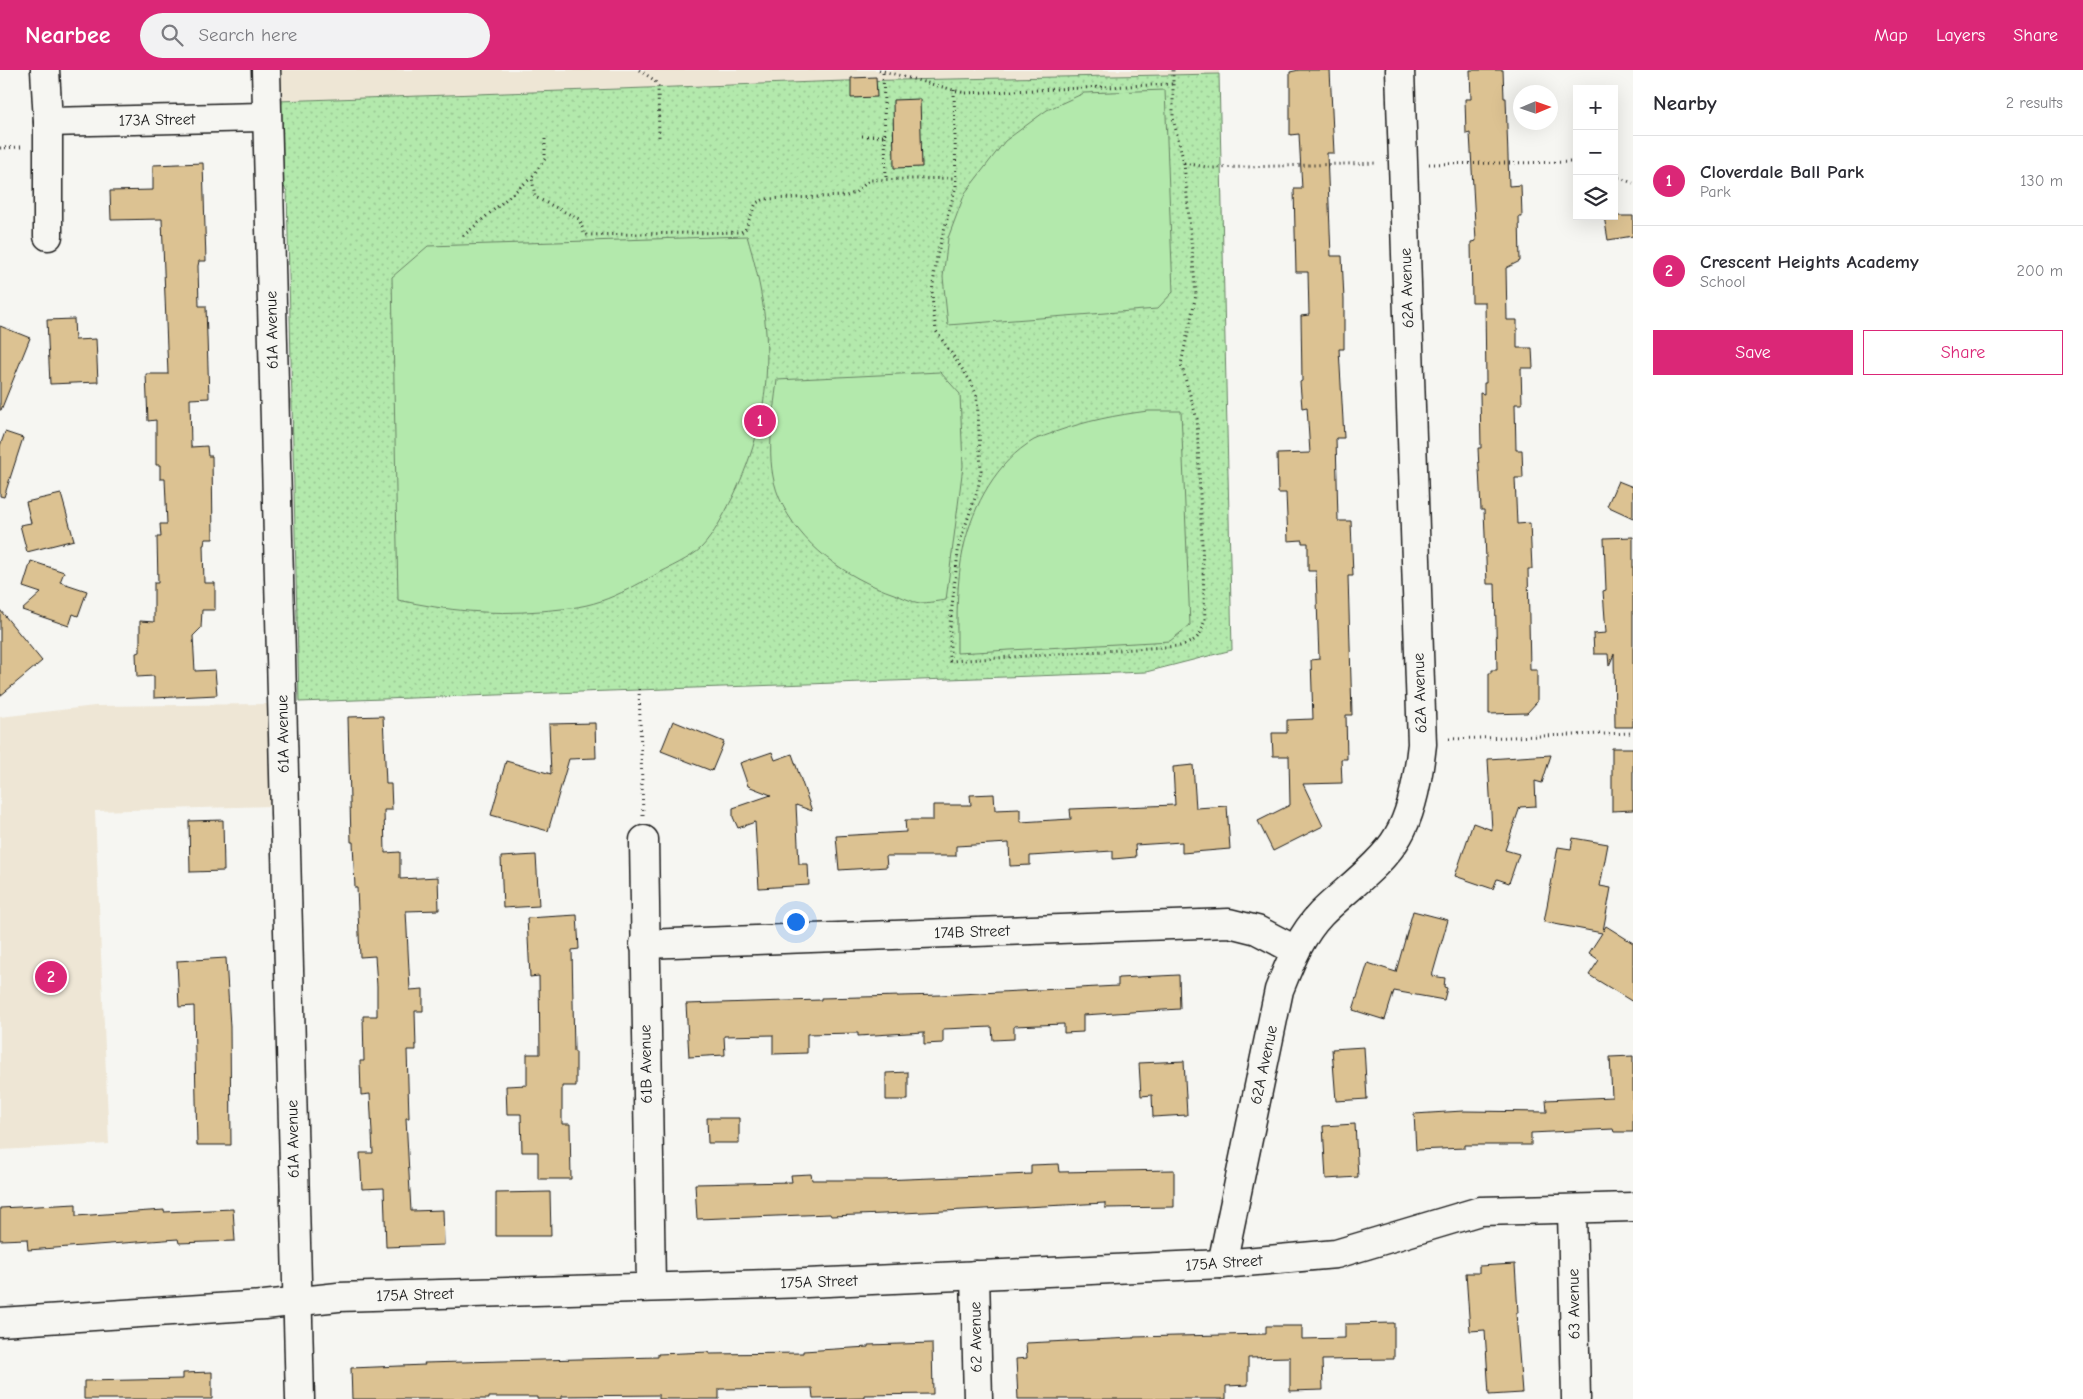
<!DOCTYPE html>
<meta charset="utf-8">
<style>
:root{--surface:#fff;--page:#f2f2f3;--text:#2b2b33;--muted:#7c7c81;--line:#e1e1e2;--accent:#db2777}
body{margin:0;font-family:"Comic Neue",sans-serif;background:var(--page);color:var(--text)}
.controls{position:absolute;right:15px;top:15px;display:grid;overflow:hidden;border-radius:0px;box-shadow:0 5px 20px #0002}
.controls button{width:45px;height:45px;display:grid;place-items:center;padding:0;border:0;border-bottom:1px solid var(--line);background:var(--surface);color:var(--text);font:25px sans-serif}
.compass{position:absolute;left:1513px;top:15px;width:45px;height:45px;border-radius:50%;background:var(--surface);box-shadow:0 5px 20px #0002;rotate:88deg}
.you{position:absolute;left:795px;top:851px;width:18px;height:18px;margin:-12px;border:4px solid #fff;border-radius:50%;background:#1a73e8;box-shadow:0 0 0 8px #1a73e833}
.badge{display:grid;place-items:center;width:32px;height:32px;border-radius:50%;background:var(--accent);color:#fff;font-size:16px;font-weight:700}
.pin{position:absolute;translate:-50% -50%;border:2px solid #fff;box-shadow:0 1px 5px #0006}
.list{margin:0;padding:0;list-style:none}
h2{display:flex;justify-content:space-between;align-items:center;height:65px;margin:0;padding:0 20px;font-size:21px}
h2 small{font-size:16px;font-weight:400;color:var(--muted)}
.list li{display:grid;grid-template-columns:32px 1fr auto;gap:15px;align-items:center;box-sizing:border-box;height:90px;padding:0 20px;border-top:1px solid var(--line)}
.list b{display:block;font-size:19px;white-space:nowrap}
.list p{margin:0;font-size:16px;white-space:nowrap;color:var(--muted)}
.list em{font-size:16px;font-style:normal;color:var(--muted)}
.actions{display:flex;gap:10px;padding:15px 20px}
.actions a{flex:1;padding:11px 0;border:1px solid var(--accent);border-radius:0px;text-align:center;font-size:18px;color:var(--accent)}
.actions .main{background:var(--accent);color:#fff}
.icon{flex:none;width:28px;height:28px;fill:none;stroke:currentColor;stroke-width:2;stroke-linecap:round;stroke-linejoin:round}
.map{position:relative;flex:none;width:1633px;height:1329px;overflow:hidden}
header{display:flex;align-items:center;gap:30px;box-sizing:border-box;height:70px;padding:0 25px;background:var(--accent);color:#fff}
header strong{font-size:24px}
nav{display:flex;gap:28px;margin-inline-start:auto;font-size:18px}
.search{width:350px;height:45px;background:var(--page);display:flex;align-items:center;gap:12px;box-sizing:border-box;padding:0 18px;border-radius:28px;color:var(--muted);font-size:19px}
main{display:flex}
aside{flex:1;background:var(--surface)}
.map>svg:first-child{display:block}
</style>
<header>
<strong>Nearbee</strong>
<div class="search"><svg class="icon" aria-label="search" viewBox="0 0 24 24"><circle cx="10" cy="10" r="6"/><path d="M15 15l6 6"/></svg>Search here</div>
<nav><a>Map</a><a>Layers</a><a>Share</a></nav>
</header>
<main>
<div class="map">
<svg width="1633" height="1329" viewBox="0 0 1633 1329">
<defs>
<pattern id="grass-dots" width="8" height="8" patternUnits="userSpaceOnUse" patternTransform="scale(1.25)"><rect width="8" height="8" fill="#b3e9ac"/><path d="M2 2h.1M6 6h.1" fill="none" stroke="#99c793" stroke-width="1.8" stroke-linecap="round"/></pattern>
</defs>
<rect width="100%" height="100%" fill="#f6f6f2"/>
<filter id="ink" filterUnits="userSpaceOnUse"><feTurbulence type="fractalNoise" baseFrequency=".02" numOctaves="2"/><feDisplacementMap in="SourceGraphic" scale="10" xChannelSelector="R" yChannelSelector="G"/><feConvolveMatrix kernelMatrix="1 2 1 2 8 2 1 2 1" color-interpolation-filters="sRGB"/></filter>
<g filter="url(#ink)">
<!-- built -->
<g fill="#eee6d5">
<path d="M 279,0 L 1219,0 L 1219,4 L 845,11 L 278,31 Z"/>
<path d="M 268,634 L 270,736 L 95,741 L 109,1074 L 0,1080 L 0,647 L 95,636 Z"/>
</g>
<!-- grass -->
<path fill="url(#grass-dots)" stroke="#688264" d="M 1219,4 L 1232,580 L 1146,602 L 299,632 L 287,121 L 281,113 L 278,31 L 845,11 Z"/>
<!-- garden -->
<g fill="#b3e9ac" stroke="#688264">
<path d="M 1165,20 L 1173,222 L 1157,239 L 948,255 L 943,207 L 948,168 L 965,123 L 1005,71 L 1047,40 L 1084,23 Z"/>
<path d="M 747,166 C 775,259 776,338 733,427 C 724,444 714,465 701,478 C 691,488 668,498 655,505 C 638,514 619,525 601,531 C 581,538 561,539 541,541 C 488,545 450,541 398,530 L 392,207 L 428,176 Z"/>
<path d="M 940,302 L 960,324 L 963,396 L 946,530 C 938,531 928,533 920,533 C 912,532 902,527 894,524 C 847,508 799,475 779,427 C 764,391 773,347 777,310 Z"/>
<path d="M 1148,341 L 1181,341 L 1190,555 L 1170,571 L 957,583 C 957,548 956,511 964,476 C 973,436 997,391 1034,370 C 1040,367 1048,365 1055,362 C 1086,351 1116,345 1148,341 Z"/>
</g>
<!-- building -->
<g fill="#dcc292" stroke="#1c1c1c">
<path d="M 1299,0 L 1330,0 L 1334,83 L 1327,83 L 1331,186 L 1342,186 L 1344,230 L 1344,279 L 1339,279 L 1344,368 L 1336,368 L 1338,451 L 1351,451 L 1353,506 L 1348,506 L 1352,645 L 1346,645 L 1347,689 L 1341,689 L 1342,713 L 1303,714 L 1323,756 L 1273,781 L 1258,751 L 1290,735 L 1289,686 L 1273,686 L 1272,663 L 1287,663 L 1287,650 L 1313,649 L 1311,590 L 1319,589 L 1316,501 L 1308,501 L 1308,473 L 1302,473 L 1302,470 L 1288,471 L 1286,423 L 1278,423 L 1277,384 L 1310,383 L 1307,337 L 1302,338 L 1300,312 L 1302,311 L 1301,246 L 1309,245 L 1308,202 L 1296,202 L 1294,119 L 1302,119 L 1299,64 L 1290,65 L 1290,2 Z"/>
<path d="M 1470,0 L 1503,0 L 1504,28 L 1506,28 L 1509,116 L 1521,115 L 1522,147 L 1519,147 L 1520,191 L 1506,198 L 1507,250 L 1517,250 L 1517,278 L 1532,278 L 1533,298 L 1521,298 L 1522,334 L 1515,334 L 1516,380 L 1522,380 L 1523,408 L 1515,408 L 1517,454 L 1530,453 L 1532,499 L 1528,499 L 1530,600 L 1537,600 L 1537,632 L 1527,643 L 1489,644 L 1489,603 L 1491,603 L 1491,600 L 1497,600 L 1495,514 L 1487,514 L 1484,440 L 1481,440 L 1478,378 L 1481,378 L 1480,323 L 1484,324 L 1484,313 L 1486,313 L 1485,232 L 1472,232 L 1471,172 L 1476,171 L 1470,63 L 1466,64 L 1465,29 L 1471,29 Z"/>
<path d="M 876,7 L 877,27 L 851,28 L 851,8 Z"/>
<path d="M 920,29 L 922,97 L 894,98 L 893,30 Z"/>
<path d="M 203,93 L 206,191 L 199,191 L 198,196 L 199,236 L 206,236 L 209,328 L 190,329 L 191,377 L 207,376 L 208,386 L 212,386 L 213,469 L 205,469 L 204,475 L 203,475 L 204,513 L 215,513 L 215,540 L 202,540 L 201,558 L 193,566 L 195,601 L 215,600 L 217,625 L 154,628 L 154,606 L 137,607 L 136,583 L 140,582 L 140,551 L 154,552 L 154,513 L 158,513 L 157,467 L 161,467 L 160,454 L 167,454 L 165,409 L 160,409 L 160,395 L 156,395 L 156,350 L 148,351 L 146,304 L 168,304 L 162,149 L 111,150 L 110,121 L 153,120 L 153,95 Z"/>
<path d="M 1604,146 L 1633,146 L 1633,166 L 1608,170 Z"/>
<path d="M 74,249 L 75,270 L 96,269 L 98,312 L 50,314 L 47,250 Z"/>
<path d="M 0,256 L 30,268 L 1,340 L 0,340 Z"/>
<path d="M 5,362 L 23,368 L 4,427 L 0,426 L 0,376 Z"/>
<path d="M 1618,411 L 1633,417 L 1633,448 L 1607,436 Z"/>
<path d="M 61,424 L 74,470 L 27,482 L 20,455 L 31,453 L 26,432 Z"/>
<path d="M 1633,467 L 1633,657 L 1615,657 L 1614,584 L 1609,596 L 1608,584 L 1594,584 L 1593,564 L 1606,563 L 1603,521 L 1606,520 L 1604,468 Z"/>
<path d="M 31,491 L 64,502 L 60,512 L 87,521 L 78,546 L 73,544 L 69,556 L 22,540 L 41,523 L 23,517 Z"/>
<path d="M 0,540 L 42,591 L 0,626 Z"/>
<path d="M 383,646 L 386,714 L 391,714 L 392,740 L 384,740 L 385,783 L 400,782 L 400,809 L 438,807 L 439,840 L 406,841 L 410,920 L 423,919 L 423,941 L 415,941 L 416,980 L 407,980 L 409,1048 L 406,1048 L 411,1141 L 443,1140 L 444,1175 L 386,1177 L 384,1118 L 362,1119 L 360,1083 L 373,1083 L 370,1024 L 361,1025 L 360,991 L 364,991 L 363,946 L 377,946 L 377,916 L 375,886 L 360,887 L 357,818 L 355,818 L 353,772 L 351,772 L 348,647 Z"/>
<path d="M 673,651 L 724,672 L 712,701 L 661,681 Z"/>
<path d="M 595,653 L 596,688 L 569,689 L 548,761 L 491,745 L 506,691 L 551,704 L 549,654 Z"/>
<path d="M 1612,678 L 1633,678 L 1633,740 L 1612,741 Z"/>
<path d="M 772,682 L 775,690 L 792,684 L 812,741 L 796,735 L 799,794 L 808,794 L 809,815 L 759,818 L 755,752 L 738,758 L 733,747 L 733,738 L 771,725 L 748,716 L 740,693 Z"/>
<path d="M 1551,685 L 1542,713 L 1535,711 L 1536,736 L 1520,737 L 1505,780 L 1519,784 L 1509,813 L 1497,809 L 1493,819 L 1455,806 L 1473,753 L 1492,760 L 1488,689 Z"/>
<path d="M 1193,695 L 1196,738 L 1227,736 L 1230,779 L 1182,783 L 1182,772 L 1135,775 L 1136,787 L 1113,789 L 1113,781 L 1030,786 L 1030,795 L 1010,796 L 1009,773 L 956,776 L 956,786 L 886,786 L 887,797 L 839,800 L 836,766 L 906,762 L 905,750 L 933,750 L 933,735 L 971,735 L 970,725 L 994,724 L 995,740 L 1020,739 L 1020,752 L 1071,749 L 1070,739 L 1175,735 L 1173,697 Z"/>
<path d="M 223,750 L 224,801 L 190,802 L 189,751 Z"/>
<path d="M 1573,768 L 1608,774 L 1600,816 L 1611,818 L 1603,861 L 1606,856 L 1633,873 L 1633,932 L 1589,905 L 1599,890 L 1589,883 L 1602,863 L 1544,852 L 1558,777 L 1571,779 Z"/>
<path d="M 536,785 L 539,836 L 503,838 L 501,787 Z"/>
<path d="M 1413,841 L 1448,850 L 1432,906 L 1445,908 L 1444,917 L 1447,918 L 1444,930 L 1394,921 L 1385,950 L 1353,940 L 1368,893 L 1396,902 Z"/>
<path d="M 577,845 L 579,879 L 572,880 L 574,982 L 576,982 L 576,1016 L 562,1016 L 562,1054 L 570,1054 L 571,1109 L 538,1109 L 538,1082 L 522,1082 L 521,1044 L 507,1044 L 506,1016 L 527,1015 L 527,984 L 540,984 L 539,906 L 530,907 L 527,848 Z"/>
<path d="M 226,888 L 230,957 L 231,1075 L 197,1075 L 194,936 L 179,937 L 177,891 Z"/>
<path d="M 1179,905 L 1180,939 L 1083,945 L 1083,962 L 1064,963 L 1064,954 L 1014,956 L 1014,969 L 993,970 L 992,957 L 943,959 L 943,973 L 924,974 L 924,962 L 858,966 L 858,963 L 807,964 L 807,983 L 773,984 L 773,965 L 724,966 L 725,985 L 689,987 L 686,934 L 821,930 L 821,928 L 941,925 L 1118,916 L 1118,908 Z"/>
<path d="M 1364,977 L 1367,1029 L 1336,1031 L 1332,979 Z"/>
<path d="M 1633,986 L 1633,1062 L 1614,1062 L 1613,1059 L 1531,1063 L 1531,1075 L 1465,1075 L 1465,1078 L 1416,1080 L 1414,1044 L 1463,1041 L 1547,1042 L 1546,1030 L 1612,1027 L 1610,987 Z"/>
<path d="M 1184,991 L 1187,1045 L 1153,1047 L 1152,1025 L 1141,1026 L 1139,993 Z"/>
<path d="M 908,1002 L 908,1030 L 886,1030 L 886,1003 Z"/>
<path d="M 707,1048 L 739,1048 L 739,1073 L 708,1073 Z"/>
<path d="M 1355,1054 L 1358,1107 L 1326,1109 L 1323,1056 Z"/>
<path d="M 1058,1094 L 1059,1102 L 1174,1100 L 1174,1137 L 1105,1138 L 1105,1133 L 883,1144 L 831,1146 L 830,1144 L 697,1149 L 695,1114 L 792,1112 L 791,1105 L 811,1104 L 812,1110 L 882,1110 L 1031,1104 L 1031,1095 Z"/>
<path d="M 550,1122 L 551,1166 L 496,1166 L 496,1123 Z"/>
<path d="M 76,1134 L 76,1146 L 164,1140 L 164,1142 L 233,1139 L 235,1171 L 179,1173 L 178,1169 L 28,1180 L 27,1169 L 0,1170 L 0,1138 Z"/>
<path d="M 1515,1194 L 1518,1243 L 1516,1243 L 1522,1323 L 1489,1325 L 1485,1260 L 1470,1261 L 1466,1203 L 1479,1203 L 1479,1196 Z"/>
<path d="M 1394,1253 L 1394,1289 L 1322,1290 L 1323,1320 L 1290,1321 L 1290,1287 L 1248,1288 L 1248,1315 L 1226,1316 L 1226,1329 L 1018,1329 L 1016,1289 L 1027,1288 L 1026,1273 L 1134,1268 L 1134,1267 L 1266,1264 L 1266,1256 L 1302,1256 L 1302,1269 L 1345,1268 L 1345,1254 Z"/>
<path d="M 932,1273 L 933,1324 L 865,1325 L 865,1328 L 813,1329 L 812,1318 L 719,1319 L 719,1329 L 659,1329 L 659,1325 L 562,1326 L 562,1329 L 537,1329 L 537,1327 L 489,1327 L 489,1329 L 352,1329 L 351,1298 L 425,1295 L 424,1293 L 658,1287 L 658,1284 L 709,1282 L 709,1284 L 803,1283 L 803,1281 L 868,1277 L 868,1275 Z"/>
<path d="M 212,1302 L 212,1329 L 84,1329 L 84,1311 L 183,1309 L 183,1303 Z"/>
</g>
<g fill="none" stroke-linecap="round" stroke-linejoin="round">
<!-- minor casing -->
<g stroke="#1c1c1c" stroke-width="31">
<g id="minor">
<path d="M 45,0 L 48,52 L 48,166"/>
<path d="M 266,0 L 300,1329"/>
<path d="M 48,52 L 266,47"/>
<path d="M 644,770 L 651,1217"/>
<path d="M 644,874 L 1229,853 L 1257,860 L 1295,880"/>
<path d="M 1572,1140 L 1576,1329"/>
<path d="M 1222,1194 L 1279,920 C 1290,893 1300,866 1321,844 C 1344,821 1383,793 1398,766 C 1413,741 1419,702 1422,674 L 1400,0"/>
<path d="M 975,1205 L 978,1329"/>
<path d="M 0,1252 L 264,1235 L 338,1227 L 807,1213 L 1222,1194 L 1336,1184 L 1480,1141 L 1633,1137"/>
</g>
</g>
<!-- path -->
<g stroke="#1c1c1c" stroke-width="3" stroke-dasharray="1 4" stroke-linecap="butt">
<path d="M 639,0 L 654,10 L 658,16 L 659,68"/>
<path d="M 879,0 L 965,23 L 1173,14 L 1173,0"/>
<path d="M 954,20 L 956,116 L 937,186 L 932,222 L 933,238 L 936,261 L 971,312 L 977,326 L 981,400 L 978,419 L 959,474 L 950,554 L 950,591 L 1180,576 C 1197,571 1201,566 1205,549 L 1197,349 L 1181,294 L 1196,225 L 1184,93 L 1173,48 L 1173,14"/>
<path d="M 862,66 L 885,66 L 883,1"/>
<path d="M 885,66 L 886,110"/>
<path d="M 545,69 L 545,89 L 532,107 L 535,127 L 579,149 L 585,165 L 741,162 L 745,160 L 756,133 L 765,129 L 846,126 L 855,123 L 870,110 L 956,108"/>
<path d="M 0,78 L 22,77"/>
<path d="M 1184,93 L 1212,98 L 1378,93"/>
<path d="M 1429,94 L 1577,92"/>
<path d="M 1614,106 L 1633,113"/>
<path d="M 463,166 L 531,108"/>
<path d="M 639,619 L 643,745"/>
<path d="M 1449,669 L 1633,663"/>
</g>
<!-- minor -->
<use href="#minor" stroke="#f6f6f2" stroke-width="28"/>
</g>
</g>
<g text-anchor="middle" dominant-baseline="central" stroke-width="4.5" stroke-linejoin="round" paint-order="stroke">
<!-- street labels -->
<g font-size="16" fill="#1c1c1c" stroke="#f6f6f2">
<text transform="translate(157 50) rotate(-1)">173A Street</text>
<text transform="translate(1407 218) rotate(-92)">62A Avenue</text>
<text transform="translate(272 260) rotate(-91)">61A Avenue</text>
<text transform="translate(1420 623) rotate(-92)">62A Avenue</text>
<text transform="translate(283 664) rotate(-91)">61A Avenue</text>
<text transform="translate(972 862) rotate(-2)">174B Street</text>
<text transform="translate(646 994) rotate(-91)">61B Avenue</text>
<text transform="translate(1264 995) rotate(-78)">62A Avenue</text>
<text transform="translate(293 1069) rotate(-91)">61A Avenue</text>
<text transform="translate(1224 1193) rotate(-4)">175A Street</text>
<text transform="translate(819 1212) rotate(-2)">175A Street</text>
<text transform="translate(415 1225) rotate(-2)">175A Street</text>
<text transform="translate(1574 1234) rotate(-91)">63 Avenue</text>
<text transform="translate(976 1267) rotate(-91)">62 Avenue</text>
</g>
</g>
</svg>
<div class="controls">
<button>+</button>
<button>−</button>
<button><svg class="icon" aria-label="layers" viewBox="0 0 24 24"><path d="M12 4l9 5-9 5-9-5zM3 14l9 5 9-5"/></svg></button>
</div>
<svg class="compass" viewBox="-18 -18 36 36"><path d="M0-13l5 13h-10z" fill="#e53935"/><path d="M0 13l5-13h-10z" fill="#7c7c81"/></svg>
<div class="you"></div>
<div class="pin badge" style="left:760px;top:351px">1</div>
<div class="pin badge" style="left:51px;top:907px">2</div>
</div>
<aside>
<h2>Nearby<small>2 results</small></h2>
<ul class="list">
<li><span class="badge">1</span><div><b>Cloverdale Ball Park</b><p>Park</p></div><em>130 m</em></li>
<li><span class="badge">2</span><div><b>Crescent Heights Academy</b><p>School</p></div><em>200 m</em></li>
</ul>
<div class="actions"><a class="main">Save</a><a>Share</a></div>
</aside>
</main>
